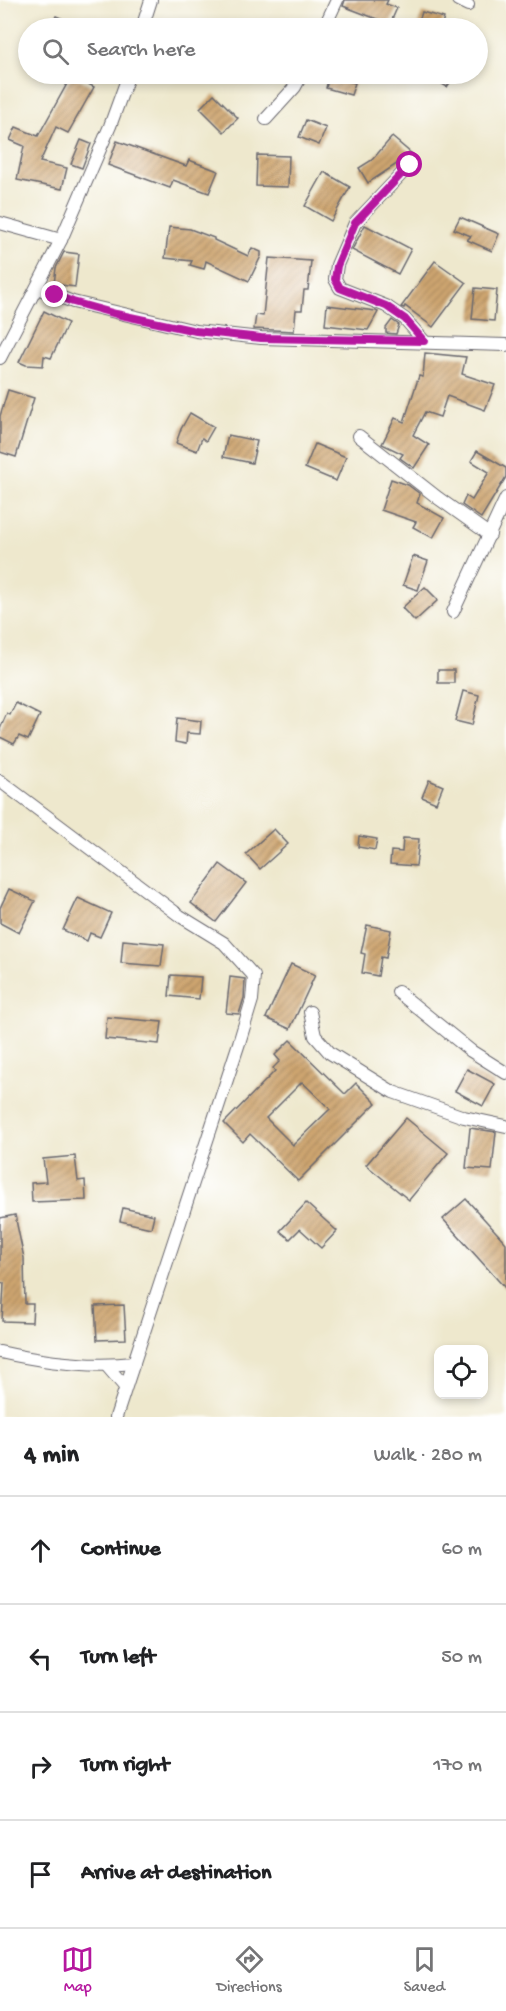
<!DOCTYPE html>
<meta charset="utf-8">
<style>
:root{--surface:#fff;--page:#f6f6f6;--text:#202124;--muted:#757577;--line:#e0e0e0;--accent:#b5179e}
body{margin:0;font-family:"Gochi Hand",sans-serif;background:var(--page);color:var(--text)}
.controls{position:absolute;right:18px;bottom:18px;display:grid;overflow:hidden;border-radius:12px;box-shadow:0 3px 9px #0003}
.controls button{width:54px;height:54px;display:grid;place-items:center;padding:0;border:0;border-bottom:2px solid var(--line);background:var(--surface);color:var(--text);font:30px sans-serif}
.stop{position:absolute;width:18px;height:18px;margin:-14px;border:4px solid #b5179e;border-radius:50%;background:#fff}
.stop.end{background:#b5179e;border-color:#fff;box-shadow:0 2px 6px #0008}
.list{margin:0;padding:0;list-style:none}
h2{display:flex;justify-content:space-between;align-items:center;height:78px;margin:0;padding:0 24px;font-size:26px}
h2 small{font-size:20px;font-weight:400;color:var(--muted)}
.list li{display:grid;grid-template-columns:39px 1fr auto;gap:18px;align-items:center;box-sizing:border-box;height:108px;padding:0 24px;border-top:2px solid var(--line)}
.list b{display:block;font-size:22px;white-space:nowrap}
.list em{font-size:20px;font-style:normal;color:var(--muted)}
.icon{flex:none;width:33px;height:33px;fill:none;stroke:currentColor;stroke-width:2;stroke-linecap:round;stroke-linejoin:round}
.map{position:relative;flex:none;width:506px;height:1417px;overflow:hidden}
.search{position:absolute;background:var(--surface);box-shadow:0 3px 9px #0003;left:18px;right:18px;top:18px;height:66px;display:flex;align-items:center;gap:15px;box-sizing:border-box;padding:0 21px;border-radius:33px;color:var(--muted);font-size:22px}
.sheet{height:510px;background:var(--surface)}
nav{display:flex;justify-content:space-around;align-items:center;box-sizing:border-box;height:84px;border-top:2px solid var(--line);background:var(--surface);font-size:16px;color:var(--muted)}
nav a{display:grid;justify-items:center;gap:3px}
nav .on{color:var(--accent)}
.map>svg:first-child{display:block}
</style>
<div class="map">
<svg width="506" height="1417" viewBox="0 0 506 1417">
<defs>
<pattern id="building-hatch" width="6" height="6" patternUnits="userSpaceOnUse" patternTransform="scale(1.5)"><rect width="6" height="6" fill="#cea570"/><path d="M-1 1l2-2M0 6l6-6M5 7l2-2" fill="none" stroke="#a7865d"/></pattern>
</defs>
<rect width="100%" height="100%" fill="#fff"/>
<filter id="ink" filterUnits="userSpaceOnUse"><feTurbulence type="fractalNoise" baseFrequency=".0167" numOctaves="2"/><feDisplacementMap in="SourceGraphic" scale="12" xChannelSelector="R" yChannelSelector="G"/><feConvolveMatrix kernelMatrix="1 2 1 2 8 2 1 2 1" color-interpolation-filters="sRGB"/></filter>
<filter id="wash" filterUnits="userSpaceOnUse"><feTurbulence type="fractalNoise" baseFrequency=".008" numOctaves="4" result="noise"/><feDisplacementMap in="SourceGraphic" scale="24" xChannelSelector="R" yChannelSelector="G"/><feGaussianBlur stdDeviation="1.35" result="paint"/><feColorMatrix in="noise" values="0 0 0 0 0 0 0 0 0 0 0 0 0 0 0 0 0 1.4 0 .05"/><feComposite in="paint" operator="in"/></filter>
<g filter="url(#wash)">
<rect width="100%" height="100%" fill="#eee8cd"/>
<g id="blocks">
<!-- building -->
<g fill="url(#building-hatch)" fill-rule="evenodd">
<path d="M 345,0 L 388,0 L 386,4 L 397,8 L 390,24 L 343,6 Z"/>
<path d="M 422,12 L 444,18 L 441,28 L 417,28 Z"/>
<path d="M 56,16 L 85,28 L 50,28 Z"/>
<path d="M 426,74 L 456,74 L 447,87 Z"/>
<path d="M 72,75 L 94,87 L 68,133 L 56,127 L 40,162 L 67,168 L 62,189 L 17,180 L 24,146 L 10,140 L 16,127 L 38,136 Z"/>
<path d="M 329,76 L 355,83 L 351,95 L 326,88 Z"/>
<path d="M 214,94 L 238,118 L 224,132 L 200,108 Z"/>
<path d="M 306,120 L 326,128 L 319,145 L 299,137 Z"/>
<path d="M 392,137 L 412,154 L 368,183 L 359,168 L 372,160 Z"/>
<path d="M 81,140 L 91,144 L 82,168 L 71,164 Z"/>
<path d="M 117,141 L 186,166 L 189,160 L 218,171 L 209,193 L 173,180 L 170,188 L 108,165 Z"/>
<path d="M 257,155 L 289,156 L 288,187 L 256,186 Z"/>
<path d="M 324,172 L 350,187 L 331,221 L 305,206 Z"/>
<path d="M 460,217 L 499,234 L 492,251 L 467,240 L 471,236 L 454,229 Z"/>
<path d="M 365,225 L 411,249 L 398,274 L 352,250 Z"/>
<path d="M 169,227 L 190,229 L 214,238 L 214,240 L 248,256 L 252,248 L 261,252 L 261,256 L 249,281 L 206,261 L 204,269 L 190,265 L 192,261 L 165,258 Z"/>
<path d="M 64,252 L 79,254 L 75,287 L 54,284 L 56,268 Z"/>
<path d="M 269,258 L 311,261 L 308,290 L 304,290 L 302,310 L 296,310 L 294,331 L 254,329 L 256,315 L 263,316 Z"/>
<path d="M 435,261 L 466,283 L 433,327 L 405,306 L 404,308 L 401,307 Z"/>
<path d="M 475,288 L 497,290 L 494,321 L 472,319 Z"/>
<path d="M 327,305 L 376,311 L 378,312 L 368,330 L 325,325 Z"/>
<path d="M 44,311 L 68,323 L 51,358 L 44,356 L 43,366 L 26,365 L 19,362 Z"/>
<path d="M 392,320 L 399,325 L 396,334 L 386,333 L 386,328 Z"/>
<path d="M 425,353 L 466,357 L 462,374 L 495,385 L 485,410 L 447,396 L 440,417 L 425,412 L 413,435 L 429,445 L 414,468 L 400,458 L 403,454 L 382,444 L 395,418 L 404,422 L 419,376 L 423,377 Z"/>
<path d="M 8,390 L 34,398 L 16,457 L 0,452 L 0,416 Z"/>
<path d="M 190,413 L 214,427 L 206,441 L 202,438 L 197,451 L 176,443 L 181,429 Z"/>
<path d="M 228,435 L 257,441 L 252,463 L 223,457 Z"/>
<path d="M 315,444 L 346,457 L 336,481 L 305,468 Z"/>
<path d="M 477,451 L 506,468 L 506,477 L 481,518 L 462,505 L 466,496 L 472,500 L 489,472 L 471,461 Z"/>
<path d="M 391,479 L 408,485 L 420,494 L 417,503 L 444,518 L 433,538 L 413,527 L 416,522 L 381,510 Z"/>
<path d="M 413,556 L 428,561 L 418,590 L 403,585 Z"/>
<path d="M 425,587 L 438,600 L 415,621 L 402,608 Z"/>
<rect x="438" y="670" width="16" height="13"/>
<path d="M 463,691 L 479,695 L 472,725 L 455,721 Z"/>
<path d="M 16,703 L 40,715 L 28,740 L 19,736 L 14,744 L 0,737 L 0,729 L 7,713 L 10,715 Z"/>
<path d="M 177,718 L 201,721 L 200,734 L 187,733 L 186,744 L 175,742 Z"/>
<path d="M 429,780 L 443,786 L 436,803 L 422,797 Z"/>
<path d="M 274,829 L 288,844 L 260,869 L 246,854 Z"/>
<path d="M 359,836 L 377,839 L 375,850 L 358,847 Z"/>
<path d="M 403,838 L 419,839 L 416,866 L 390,864 L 391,851 L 402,852 Z"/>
<path d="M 220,864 L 246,883 L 216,922 L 191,903 Z"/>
<path d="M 9,889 L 35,901 L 19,933 L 0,923 L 0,908 Z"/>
<path d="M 78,898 L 111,913 L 100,937 L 90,933 L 87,941 L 63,930 Z"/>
<path d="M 367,925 L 391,930 L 386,958 L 381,957 L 378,976 L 362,973 L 365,954 L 361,953 Z"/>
<path d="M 123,940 L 164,944 L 161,966 L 121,963 Z"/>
<path d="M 291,964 L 315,975 L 290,1029 L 266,1018 Z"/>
<path d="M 171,975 L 201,977 L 199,999 L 169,996 Z"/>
<path d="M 230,977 L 245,979 L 244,998 L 239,1014 L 226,1013 Z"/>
<path d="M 107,1017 L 162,1022 L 159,1044 L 105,1039 Z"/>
<path d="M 290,1040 L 345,1094 L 356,1083 L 376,1103 L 298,1181 L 250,1134 L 243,1142 L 224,1123 L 275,1071 L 273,1068 L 280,1061 L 275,1055 ZM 302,1082 L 330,1109 L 293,1145 L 266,1118 Z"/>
<path d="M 467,1069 L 495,1084 L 483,1106 L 455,1091 Z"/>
<path d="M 406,1118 L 448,1153 L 409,1200 L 366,1165 Z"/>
<path d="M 470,1128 L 496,1132 L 492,1170 L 466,1168 Z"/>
<path d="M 75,1156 L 78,1181 L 85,1180 L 86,1200 L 32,1202 L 31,1183 L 46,1182 L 43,1159 Z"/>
<path d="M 466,1199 L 506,1243 L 506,1289 L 443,1219 Z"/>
<path d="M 306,1203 L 337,1231 L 321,1248 L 300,1229 L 290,1239 L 280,1231 Z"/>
<path d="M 123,1208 L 154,1215 L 151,1228 L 120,1221 Z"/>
<path d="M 15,1215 L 24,1258 L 25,1304 L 33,1304 L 32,1322 L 2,1321 L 4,1283 L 0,1284 L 0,1218 Z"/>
<path d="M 124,1305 L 126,1339 L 97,1340 L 95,1306 Z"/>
</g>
</g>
</g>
<g filter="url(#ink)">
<use href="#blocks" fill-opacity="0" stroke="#69676e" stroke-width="1.5"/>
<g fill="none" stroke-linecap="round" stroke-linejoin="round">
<!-- street casing -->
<g stroke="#69676e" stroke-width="14">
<g id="street">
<path d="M 458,0 L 468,5"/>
<path d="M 142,28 L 151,0"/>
<path d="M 324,28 L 337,0"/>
<path d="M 266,119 L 295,87 L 302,74"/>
<path d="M 410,165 L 355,223 L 337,265 L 335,279 L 340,288 L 386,306 L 405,319 L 424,341"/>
<path d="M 0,223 L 61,240"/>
<path d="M 37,288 L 73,302 L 196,331 L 261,338 L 506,345"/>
<path d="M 0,358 L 61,240 L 110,126 L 129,74"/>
<path d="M 359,436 L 438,498 L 490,535"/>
<path d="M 453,612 L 506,498"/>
<path d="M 0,781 L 180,916 L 224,943 L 254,976 L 252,1000 L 239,1043 L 116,1417"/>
<path d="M 398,992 L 471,1051 L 506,1073"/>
<path d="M 310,1012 L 315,1036 L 330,1053 L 393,1092 L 464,1117 L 506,1126"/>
<path d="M 0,1352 C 44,1362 90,1368 134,1363"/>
<path d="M 107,1366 L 125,1387"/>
</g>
</g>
<!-- street -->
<use href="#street" stroke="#fff" stroke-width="12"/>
</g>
</g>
<g fill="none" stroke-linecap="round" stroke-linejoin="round" filter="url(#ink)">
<!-- route -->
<path stroke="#b5179e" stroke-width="8" d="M 55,295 L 73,302 L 116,314 L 196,331 L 261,338 L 424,341 L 405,319 L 386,306 L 340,288 L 335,279 L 337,266 L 355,223 L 410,165"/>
</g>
</svg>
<div class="controls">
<button><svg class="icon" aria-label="locate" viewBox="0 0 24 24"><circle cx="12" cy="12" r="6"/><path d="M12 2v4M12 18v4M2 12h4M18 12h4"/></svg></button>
</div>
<div class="stop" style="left:410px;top:165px"></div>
<div class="stop end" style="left:55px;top:295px"></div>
<div class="search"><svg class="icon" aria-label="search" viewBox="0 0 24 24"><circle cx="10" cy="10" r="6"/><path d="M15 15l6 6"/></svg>Search here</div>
</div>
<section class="sheet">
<h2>4 min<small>Walk · 280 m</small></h2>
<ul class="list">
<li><svg class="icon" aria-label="ahead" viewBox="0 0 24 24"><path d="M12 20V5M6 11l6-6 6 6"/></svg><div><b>Continue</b></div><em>60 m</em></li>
<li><svg class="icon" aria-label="left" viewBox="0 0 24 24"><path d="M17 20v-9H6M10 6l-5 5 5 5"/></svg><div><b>Turn left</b></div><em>50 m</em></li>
<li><svg class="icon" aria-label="right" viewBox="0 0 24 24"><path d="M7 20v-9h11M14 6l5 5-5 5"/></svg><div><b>Turn right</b></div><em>170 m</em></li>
<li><svg class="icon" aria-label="arrive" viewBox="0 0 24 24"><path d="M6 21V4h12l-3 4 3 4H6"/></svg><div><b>Arrive at destination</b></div></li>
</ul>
</section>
<nav>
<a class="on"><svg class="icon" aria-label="map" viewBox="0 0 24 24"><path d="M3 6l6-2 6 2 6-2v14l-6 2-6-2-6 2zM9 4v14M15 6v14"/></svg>Map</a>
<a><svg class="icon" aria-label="directions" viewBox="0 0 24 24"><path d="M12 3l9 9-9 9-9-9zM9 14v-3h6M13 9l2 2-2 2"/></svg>Directions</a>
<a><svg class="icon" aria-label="saved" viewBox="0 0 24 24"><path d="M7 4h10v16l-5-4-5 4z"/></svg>Saved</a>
</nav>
